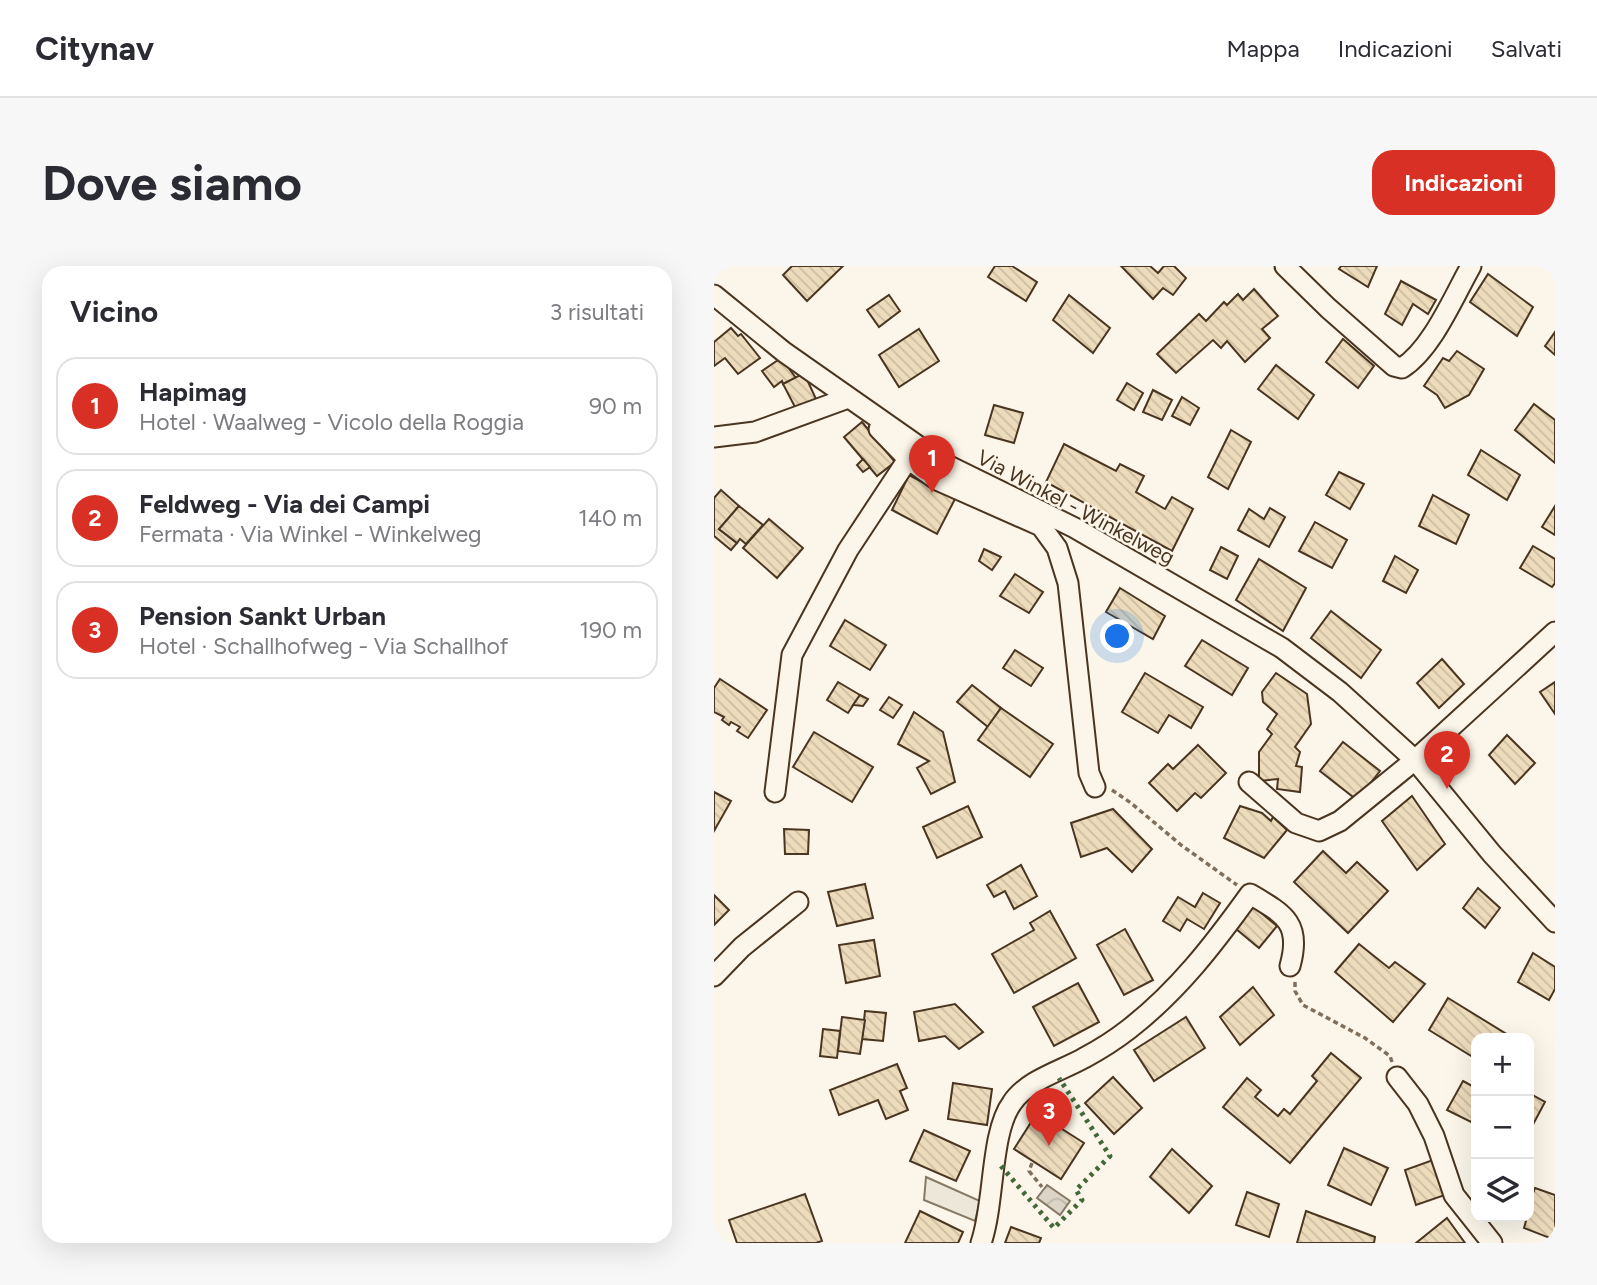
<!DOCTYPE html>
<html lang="it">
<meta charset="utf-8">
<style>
:root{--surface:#fff;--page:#f7f7f7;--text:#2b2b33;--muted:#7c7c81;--line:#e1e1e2;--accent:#d93025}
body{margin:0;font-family:Figtree,sans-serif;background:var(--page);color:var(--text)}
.controls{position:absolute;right:21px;bottom:21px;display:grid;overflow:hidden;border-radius:14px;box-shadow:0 7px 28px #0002}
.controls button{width:63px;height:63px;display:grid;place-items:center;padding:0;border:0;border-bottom:2px solid var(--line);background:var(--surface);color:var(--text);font:35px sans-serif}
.you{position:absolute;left:404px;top:371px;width:24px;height:24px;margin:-18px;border:5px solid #fff;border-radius:50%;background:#1a73e8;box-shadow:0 0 0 10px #1a73e833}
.badge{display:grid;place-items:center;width:46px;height:46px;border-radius:50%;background:var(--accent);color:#fff;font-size:23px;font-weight:700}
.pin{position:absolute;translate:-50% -58px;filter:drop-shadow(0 2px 4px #0008)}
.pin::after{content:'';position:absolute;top:37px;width:24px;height:21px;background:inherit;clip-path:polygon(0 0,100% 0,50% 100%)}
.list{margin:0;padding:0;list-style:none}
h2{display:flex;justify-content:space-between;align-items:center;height:91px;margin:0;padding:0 28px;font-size:30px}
h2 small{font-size:23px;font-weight:400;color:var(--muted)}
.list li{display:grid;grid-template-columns:46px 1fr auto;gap:21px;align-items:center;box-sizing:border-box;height:98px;margin:0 14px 14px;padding:0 14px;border:2px solid var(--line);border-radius:21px}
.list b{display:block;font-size:26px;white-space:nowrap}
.list p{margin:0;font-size:23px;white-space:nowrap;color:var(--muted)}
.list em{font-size:23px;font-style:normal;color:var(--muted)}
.icon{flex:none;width:38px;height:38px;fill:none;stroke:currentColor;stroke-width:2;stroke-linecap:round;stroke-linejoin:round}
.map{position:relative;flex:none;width:841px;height:977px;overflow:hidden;border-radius:21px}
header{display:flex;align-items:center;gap:42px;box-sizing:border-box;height:98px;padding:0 35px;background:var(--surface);border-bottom:2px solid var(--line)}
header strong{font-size:33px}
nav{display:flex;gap:38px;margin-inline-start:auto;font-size:24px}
.intro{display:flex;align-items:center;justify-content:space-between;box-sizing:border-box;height:168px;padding:0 42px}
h1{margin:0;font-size:49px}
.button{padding:18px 32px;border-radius:21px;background:var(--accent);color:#fff;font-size:24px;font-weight:700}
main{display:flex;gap:42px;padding:0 42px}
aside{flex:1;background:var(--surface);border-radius:21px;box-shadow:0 7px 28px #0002}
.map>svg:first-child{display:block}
</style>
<header>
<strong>Citynav</strong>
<nav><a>Mappa</a><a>Indicazioni</a><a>Salvati</a></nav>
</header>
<div class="intro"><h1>Dove siamo</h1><a class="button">Indicazioni</a></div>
<main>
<aside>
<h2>Vicino<small>3 risultati</small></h2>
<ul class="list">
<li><span class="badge">1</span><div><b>Hapimag</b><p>Hotel · Waalweg - Vicolo della Roggia</p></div><em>90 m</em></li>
<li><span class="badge">2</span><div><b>Feldweg - Via dei Campi</b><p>Fermata · Via Winkel - Winkelweg</p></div><em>140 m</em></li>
<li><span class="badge">3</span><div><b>Pension Sankt Urban</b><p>Hotel · Schallhofweg - Via Schallhof</p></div><em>190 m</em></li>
</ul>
</aside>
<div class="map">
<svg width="841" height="977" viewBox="0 0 841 977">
<defs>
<pattern id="water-waves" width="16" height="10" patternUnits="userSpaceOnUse" patternTransform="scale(1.75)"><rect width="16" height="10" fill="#dcd4c6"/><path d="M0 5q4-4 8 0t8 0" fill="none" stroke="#beb7aa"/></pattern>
<pattern id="building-back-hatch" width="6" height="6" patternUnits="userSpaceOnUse" patternTransform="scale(1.75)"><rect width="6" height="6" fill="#ecdcbc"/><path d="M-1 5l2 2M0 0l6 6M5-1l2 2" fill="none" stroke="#ccbda1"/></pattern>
</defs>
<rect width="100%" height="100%" fill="#fbf6e9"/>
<!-- parking -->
<path fill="#ede7d9" stroke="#887966" stroke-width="2" d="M 212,911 L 266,935 L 261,955 L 210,934 Z"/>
<!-- water -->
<path fill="url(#water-waves)" stroke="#887966" stroke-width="2" d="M 333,919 L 356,935 L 346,949 L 323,932 Z"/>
<!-- building -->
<g fill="url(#building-back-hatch)" stroke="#4a3520" stroke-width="2">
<path d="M 78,0 L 129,0 L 93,35 L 69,9 Z"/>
<path d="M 281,0 L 298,0 L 323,16 L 312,35 L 274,11 Z"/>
<path d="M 407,0 L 436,0 L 444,7 L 450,0 L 460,0 L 472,12 L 459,29 L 449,22 L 439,33 Z"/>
<path d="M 627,0 L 663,0 L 654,21 L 625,3 Z"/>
<path d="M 774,8 L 819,41 L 803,70 L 756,36 Z"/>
<path d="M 687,15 L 722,34 L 714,48 L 699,38 L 688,59 L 671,48 Z"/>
<path d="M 540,23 L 564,50 L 548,63 L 556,72 L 531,96 L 513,75 L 507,82 L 499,74 L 462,107 L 443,88 L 485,48 L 492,55 L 510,36 L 513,39 L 524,28 L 529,34 Z"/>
<path d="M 175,29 L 186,45 L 165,61 L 153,44 Z"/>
<path d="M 355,29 L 396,62 L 379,87 L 339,54 Z"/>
<path d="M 17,62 L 24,70 L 27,68 L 46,92 L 24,108 L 11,92 L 0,100 L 0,76 Z"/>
<path d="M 205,63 L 225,95 L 185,121 L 165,89 Z"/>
<path d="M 841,66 L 841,89 L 831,80 Z"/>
<path d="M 629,73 L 660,100 L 644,122 L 612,96 Z"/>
<path d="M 743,85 L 770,103 L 755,129 L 731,142 L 723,129 L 710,120 L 729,92 L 735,95 Z"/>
<path d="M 67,92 L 82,112 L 69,118 L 68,115 L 60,121 L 48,105 Z"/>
<path d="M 562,99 L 600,129 L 584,153 L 544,123 Z"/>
<path d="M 90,107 L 102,133 L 82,143 L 69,118 Z"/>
<path d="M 413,117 L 429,127 L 420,144 L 403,134 Z"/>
<path d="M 439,124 L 458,134 L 448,154 L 429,146 Z"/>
<path d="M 468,131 L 485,142 L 476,159 L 458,150 Z"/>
<path d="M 820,138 L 841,154 L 841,197 L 801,164 Z"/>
<path d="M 280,139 L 309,147 L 300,177 L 271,169 Z"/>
<path d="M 148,156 L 181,196 L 163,210 L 130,171 Z"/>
<path d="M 517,164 L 537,176 L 514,223 L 494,211 Z"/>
<path d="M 350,178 L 402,205 L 406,198 L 430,210 L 422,226 L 451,243 L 458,231 L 479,243 L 458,285 L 332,216 Z"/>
<path d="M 767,184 L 806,209 L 793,234 L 754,209 Z"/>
<path d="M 149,193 L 156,201 L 149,206 L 143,199 Z"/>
<path d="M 625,206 L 650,218 L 636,243 L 612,229 Z"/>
<path d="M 195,209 L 241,233 L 223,268 L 178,244 Z"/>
<path d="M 7,224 L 25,240 L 5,263 L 23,277 L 17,284 L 0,270 L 0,232 Z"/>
<path d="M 719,229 L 755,249 L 742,278 L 705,260 Z"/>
<path d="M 25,240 L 49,259 L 32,278 L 26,273 L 23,277 L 5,263 Z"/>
<path d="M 841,240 L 841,269 L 828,261 Z"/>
<path d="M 556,242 L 571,251 L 555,281 L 524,264 L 535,243 L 550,253 Z"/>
<path d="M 55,253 L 89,282 L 63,312 L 29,282 Z"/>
<path d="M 601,256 L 633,274 L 618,302 L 585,285 Z"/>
<path d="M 819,280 L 841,293 L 841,317 L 838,321 L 806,302 Z"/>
<path d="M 507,281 L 524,290 L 513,313 L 496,304 Z"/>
<path d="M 270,283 L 287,291 L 278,304 L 265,295 Z"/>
<path d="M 681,290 L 704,304 L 692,327 L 669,315 Z"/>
<path d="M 545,293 L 592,322 L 569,365 L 522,334 Z"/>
<path d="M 301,308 L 329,326 L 315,347 L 286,330 Z"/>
<path d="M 406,322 L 451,350 L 439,373 L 392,346 Z"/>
<path d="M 617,345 L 667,384 L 647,412 L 597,372 Z"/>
<path d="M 131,354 L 172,379 L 156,404 L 116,380 Z"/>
<path d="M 488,374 L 534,402 L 518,429 L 471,400 Z"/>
<path d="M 301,384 L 329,402 L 317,420 L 289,402 Z"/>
<path d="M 728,393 L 750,418 L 725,442 L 703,417 Z"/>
<path d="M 431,407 L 489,441 L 477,462 L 455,449 L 444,467 L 408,446 Z"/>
<path d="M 562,407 L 593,428 L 597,458 L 581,481 L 586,486 L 582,500 L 588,501 L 586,526 L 563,523 L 564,513 L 545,515 L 545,486 L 558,468 L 553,463 L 563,448 L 549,436 L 548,426 Z"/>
<path d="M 6,413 L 53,444 L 34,472 L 23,465 L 26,461 L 17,456 L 15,459 L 8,454 L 10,451 L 0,446 L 0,422 Z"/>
<path d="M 124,416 L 146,429 L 134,447 L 113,434 Z"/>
<path d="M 841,416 L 841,448 L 826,426 Z"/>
<path d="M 258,419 L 287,442 L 274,461 L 243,436 Z"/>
<path d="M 146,429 L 154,433 L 149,440 L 139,439 Z"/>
<path d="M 175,431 L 188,439 L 179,452 L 166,444 Z"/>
<path d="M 287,442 L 339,478 L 316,511 L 264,474 Z"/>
<path d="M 200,446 L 229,466 L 241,516 L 217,528 L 203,502 L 215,495 L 184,478 Z"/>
<path d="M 100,466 L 159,501 L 138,536 L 79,501 Z"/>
<path d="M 793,469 L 821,497 L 801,518 L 775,489 Z"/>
<path d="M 629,476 L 666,505 L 643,534 L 606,505 Z"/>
<path d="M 484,479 L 512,507 L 487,532 L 481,527 L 463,545 L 435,517 L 454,498 L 459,503 Z"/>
<path d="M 0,526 L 17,535 L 0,565 Z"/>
<path d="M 698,530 L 731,578 L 703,604 L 668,555 Z"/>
<path d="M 254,540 L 268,571 L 223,592 L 209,561 Z"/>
<path d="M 526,540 L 548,547 L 557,555 L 559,551 L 573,564 L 550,592 L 510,572 Z"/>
<path d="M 399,543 L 438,583 L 418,606 L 393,582 L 367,591 L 357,557 Z"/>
<path d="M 70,563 L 95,564 L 94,588 L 71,588 Z"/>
<path d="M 609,585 L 632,607 L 643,596 L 674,625 L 634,667 L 580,616 Z"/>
<path d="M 307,599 L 323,630 L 300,643 L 291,625 L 280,631 L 273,619 Z"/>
<path d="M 151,618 L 159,652 L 123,660 L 114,626 Z"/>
<path d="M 764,622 L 786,642 L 771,662 L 749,642 Z"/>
<path d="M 489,627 L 506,637 L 490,663 L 473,653 L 466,665 L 449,655 L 464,631 L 481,641 Z"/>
<path d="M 0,629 L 15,644 L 0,659 Z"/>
<path d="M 539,640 L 563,660 L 545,682 L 521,662 Z"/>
<path d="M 336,645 L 362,692 L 300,727 L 278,688 L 320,664 L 316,657 Z"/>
<path d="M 411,663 L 439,714 L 410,729 L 383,679 Z"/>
<path d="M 160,674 L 166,710 L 132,717 L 125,679 Z"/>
<path d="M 645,678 L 675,702 L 681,696 L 711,718 L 679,756 L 621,706 Z"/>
<path d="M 819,687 L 841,701 L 841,723 L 835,734 L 804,716 Z"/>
<path d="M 364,717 L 385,756 L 340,780 L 319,741 Z"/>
<path d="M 539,721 L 560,749 L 526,779 L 506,751 Z"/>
<path d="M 734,732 L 799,772 L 762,772 L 762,793 L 715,764 Z"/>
<path d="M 241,738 L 269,766 L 245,783 L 231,770 L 205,775 L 200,746 Z"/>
<path d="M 151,745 L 172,747 L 169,775 L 148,773 Z"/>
<path d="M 128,751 L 151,754 L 146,788 L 124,785 Z"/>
<path d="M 472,751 L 491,782 L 440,815 L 420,784 Z"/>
<path d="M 109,763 L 126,765 L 123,792 L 106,790 Z"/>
<path d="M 617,787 L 647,812 L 576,897 L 509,841 L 533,812 L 547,824 L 541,831 L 564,850 L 570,843 L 576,848 L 603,815 L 598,810 Z"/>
<path d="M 183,798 L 193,822 L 186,825 L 194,844 L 172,853 L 164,834 L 125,849 L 116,824 Z"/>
<path d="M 399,811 L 428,842 L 400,868 L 371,837 Z"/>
<path d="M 749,815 L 762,822 L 762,846 L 757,856 L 733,844 Z"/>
<path d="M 239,817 L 278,823 L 273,859 L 234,853 Z"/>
<path d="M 815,827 L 831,836 L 815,866 Z"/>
<path d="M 323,847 L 370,877 L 347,913 L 300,883 Z"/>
<path d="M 210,864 L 256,885 L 242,915 L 196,895 Z"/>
<path d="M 630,882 L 674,902 L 657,939 L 614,919 Z"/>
<path d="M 458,883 L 498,920 L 475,947 L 436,911 Z"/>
<path d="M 719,894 L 731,929 L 702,939 L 691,904 Z"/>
<path d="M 821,922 L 841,929 L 841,974 L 810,962 L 812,955 L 800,951 L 815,951 L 815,926 L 819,927 Z"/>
<path d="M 533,926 L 565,938 L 555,971 L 522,959 Z"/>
<path d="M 91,928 L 108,975 L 102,977 L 23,977 L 15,954 Z"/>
<path d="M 206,945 L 249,966 L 244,977 L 191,977 Z"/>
<path d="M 592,945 L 661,971 L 660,977 L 583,977 Z"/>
<path d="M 733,952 L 751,977 L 702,977 Z"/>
<path d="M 297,961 L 327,972 L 325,977 L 291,977 Z"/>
</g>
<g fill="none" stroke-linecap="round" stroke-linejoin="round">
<!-- minor casing -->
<g stroke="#4a3520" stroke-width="23">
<g id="minor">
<path d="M 571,0 L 614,42 L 680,100 L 688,102 C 718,83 740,30 757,0"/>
<path d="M 0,29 L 70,86 L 227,196 L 361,262 L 568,382 L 626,426 L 701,494 L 778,588 L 841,656"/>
<path d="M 165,163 L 194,193 L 223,214 L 327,260 L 343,282 L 354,317 L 375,507 L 381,521"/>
<path d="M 0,171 L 41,166 L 134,132"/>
<path d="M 535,516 L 582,557 L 605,565 L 626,555 L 701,494 L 841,366"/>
<path d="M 61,526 L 78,389 L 134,284 L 194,193"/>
<path d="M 0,710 L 28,681 L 84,636"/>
<path d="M 683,811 L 704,838 L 720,870 L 740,929 L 778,977"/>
<path d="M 267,977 C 281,937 276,867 298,837 C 313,814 347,805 370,792 C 385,784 401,774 415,763 C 464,725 500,678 536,628 C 570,648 588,657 576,700"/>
</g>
</g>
<!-- path -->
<g stroke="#7f6f5c" stroke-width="3.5" stroke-dasharray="5 3.5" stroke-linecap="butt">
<path d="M 398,524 L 417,537 L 467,579 L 523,619"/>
<path d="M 581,716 L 581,725 L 589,739 L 651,772 L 676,790 L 678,796"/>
<path d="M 318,897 L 315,905 L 328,921"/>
</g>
<!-- minor -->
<use href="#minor" stroke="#fbf6e9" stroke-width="19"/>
<!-- hedge -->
<path stroke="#436837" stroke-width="5" stroke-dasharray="3.5 5" stroke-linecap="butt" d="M 287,900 L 340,962 L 368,934 L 362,924 L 396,890 L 345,812"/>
</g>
<g text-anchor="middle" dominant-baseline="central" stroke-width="5" stroke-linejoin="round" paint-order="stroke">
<!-- street labels -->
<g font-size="21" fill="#4a3520" stroke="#fbf6e9">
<text transform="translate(362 241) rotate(28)">Via Winkel - Winkelweg</text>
</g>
</g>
</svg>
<div class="controls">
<button>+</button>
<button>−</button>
<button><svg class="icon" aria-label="layers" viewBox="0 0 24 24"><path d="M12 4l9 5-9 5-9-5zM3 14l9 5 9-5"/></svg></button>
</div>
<div class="you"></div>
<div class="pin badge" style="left:218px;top:227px">1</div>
<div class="pin badge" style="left:733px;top:523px">2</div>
<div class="pin badge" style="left:335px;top:880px">3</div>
</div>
</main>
